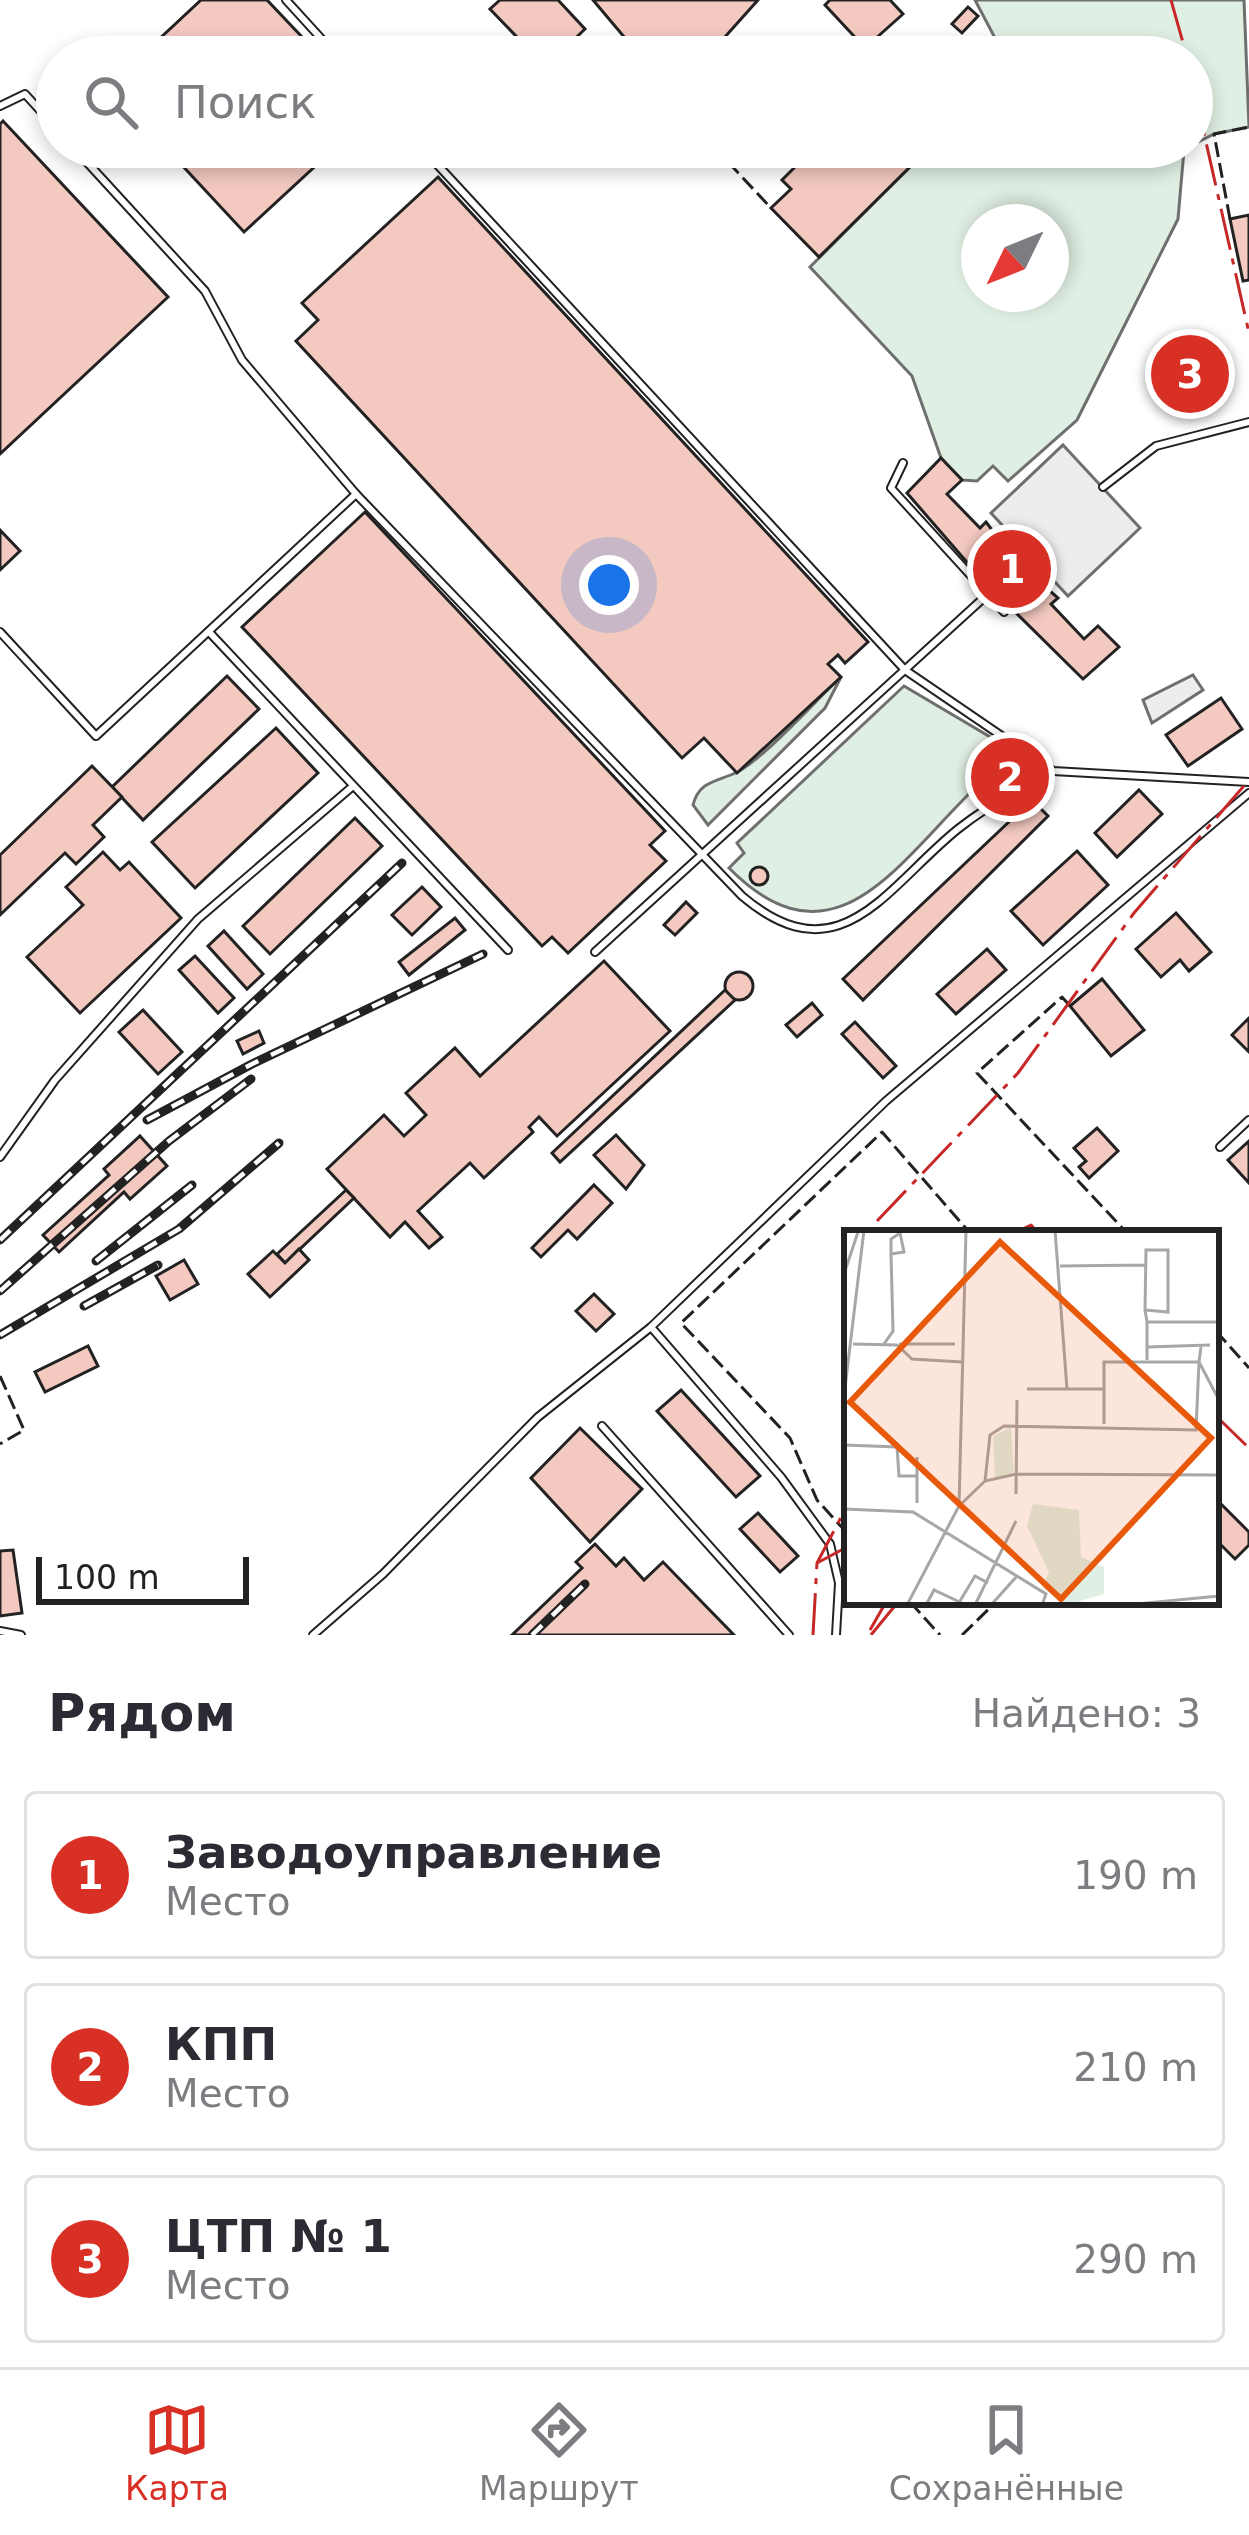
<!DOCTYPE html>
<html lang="ru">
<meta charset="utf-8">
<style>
:root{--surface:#fff;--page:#f2f2f3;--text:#2b2b33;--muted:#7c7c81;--line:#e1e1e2;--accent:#d93025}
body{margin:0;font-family:"DejaVu Sans",sans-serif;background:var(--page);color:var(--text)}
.compass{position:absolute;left:961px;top:204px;width:108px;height:108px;border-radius:50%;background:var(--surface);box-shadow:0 6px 18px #0003;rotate:227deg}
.scale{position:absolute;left:36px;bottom:30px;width:213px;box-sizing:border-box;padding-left:12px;border:6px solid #222;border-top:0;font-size:33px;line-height:42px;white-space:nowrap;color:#222;-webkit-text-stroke:9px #fff;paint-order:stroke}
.you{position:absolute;left:609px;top:585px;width:42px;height:42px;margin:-30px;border:9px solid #fff;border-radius:50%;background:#1a73e8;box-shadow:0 0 0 18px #1a73e833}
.badge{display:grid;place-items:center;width:78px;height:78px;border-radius:50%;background:var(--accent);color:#fff;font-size:39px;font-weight:700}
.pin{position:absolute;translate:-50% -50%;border:6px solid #fff;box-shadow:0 3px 12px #0006}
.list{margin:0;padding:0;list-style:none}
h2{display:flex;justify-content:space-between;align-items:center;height:156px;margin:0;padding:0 48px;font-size:51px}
h2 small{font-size:39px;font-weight:400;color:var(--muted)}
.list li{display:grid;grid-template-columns:78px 1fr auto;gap:36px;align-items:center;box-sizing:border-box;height:168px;margin:0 24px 24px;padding:0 24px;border:3px solid var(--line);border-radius:12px}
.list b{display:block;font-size:45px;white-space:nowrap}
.list p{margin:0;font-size:39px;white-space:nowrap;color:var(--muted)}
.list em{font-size:39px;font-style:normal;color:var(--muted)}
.icon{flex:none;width:66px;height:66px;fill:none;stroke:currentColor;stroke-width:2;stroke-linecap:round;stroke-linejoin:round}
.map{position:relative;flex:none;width:1249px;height:1635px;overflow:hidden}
.search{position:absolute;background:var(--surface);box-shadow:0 6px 18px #0003;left:36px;right:36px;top:36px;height:132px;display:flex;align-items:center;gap:30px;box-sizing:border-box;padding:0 42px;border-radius:66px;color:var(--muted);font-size:45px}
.sheet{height:732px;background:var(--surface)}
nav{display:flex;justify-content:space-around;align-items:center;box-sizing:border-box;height:168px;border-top:3px solid var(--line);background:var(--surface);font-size:33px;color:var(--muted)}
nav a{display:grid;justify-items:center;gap:6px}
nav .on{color:var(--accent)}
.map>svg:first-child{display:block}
</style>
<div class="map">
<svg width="1249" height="1635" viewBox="0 0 1249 1635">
<rect width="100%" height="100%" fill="#fff"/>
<!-- green -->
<g fill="#e0efe3" stroke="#6f6f6f" stroke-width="3" fill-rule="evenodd">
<path d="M 975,0 L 1244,0 L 1249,127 L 1214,134 L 1192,145 L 1192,57 L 1005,57 Z"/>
<path d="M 930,147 L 1189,147 L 1184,150 L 1178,219 L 1077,420 L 1008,481 L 993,466 L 977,481 L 962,480 L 941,458 L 912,376 L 810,267 ZM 979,222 L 1051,222 L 1051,294 L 979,294 Z"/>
<path d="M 841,677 L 825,708 L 708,825 L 693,805 C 699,781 716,782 735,773 C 761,762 817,699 841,677 Z"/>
<path d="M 904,686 L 1002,744 L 994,767 L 985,766 L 975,788 C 898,862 834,974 729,868 L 744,853 L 737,843 Z"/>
</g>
<!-- parking -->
<g fill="#ededed" stroke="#6f6f6f" stroke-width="3">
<path d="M 1063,445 L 1140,528 L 1068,596 L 991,513 Z"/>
<path d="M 1193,675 L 1203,690 L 1152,723 L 1143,700 Z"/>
</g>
<!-- building -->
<g fill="#f3c9c0" stroke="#222" stroke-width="3">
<path d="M 201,0 L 267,0 L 321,57 L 140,57 Z"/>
<path d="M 500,0 L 558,0 L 585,29 L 556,57 L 536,57 L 490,9 Z"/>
<path d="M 593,0 L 758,0 L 707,57 L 641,57 Z"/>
<path d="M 830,0 L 890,0 L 903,14 L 865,48 L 825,5 Z"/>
<path d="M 968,7 L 978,16 L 962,33 L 952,24 Z"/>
<path d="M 3,121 L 168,297 L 0,454 L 0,124 Z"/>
<path d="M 165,147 L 336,147 L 244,232 Z"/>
<path d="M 744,147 L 777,147 L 760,164 Z"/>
<path d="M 815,147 L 930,147 L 819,257 L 771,208 L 791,189 L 782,180 Z"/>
<path d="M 438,177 L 868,642 L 845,663 L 838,655 L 828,664 L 841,677 L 737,773 L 704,738 L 682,758 L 296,341 L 318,320 L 302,303 Z"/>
<path d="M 1249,215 L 1249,280 L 1243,281 L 1230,219 Z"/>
<path d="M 1195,353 L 1205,390 L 1186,395 L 1176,358 Z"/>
<path d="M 941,458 L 962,480 L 947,494 L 980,528 L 986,522 L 1012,556 L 1016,552 L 1029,567 L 1026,570 L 1058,598 L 1051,604 L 1084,639 L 1098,626 L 1119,647 L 1083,679 L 1012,609 L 1024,598 L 985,556 L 972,568 L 907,493 Z"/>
<path d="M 365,512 L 665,831 L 650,845 L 666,861 L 568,953 L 552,937 L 542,946 L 242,627 Z"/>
<path d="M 0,530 L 20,551 L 0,570 Z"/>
<path d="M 227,676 L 259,709 L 143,820 L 112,787 Z"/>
<path d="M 1221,698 L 1242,729 L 1188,766 L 1166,735 Z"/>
<path d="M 276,728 L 318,773 L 195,888 L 152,842 Z"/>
<path d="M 92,766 L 122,797 L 93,825 L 104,837 L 76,864 L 65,853 L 0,915 L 0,855 Z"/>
<path d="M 1139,790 L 1162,814 L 1117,857 L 1095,833 Z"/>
<path d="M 1032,800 L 1048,816 L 863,1000 L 843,979 Z"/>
<path d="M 355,818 L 382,846 L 270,954 L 243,926 Z"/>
<path d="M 1077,851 L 1108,885 L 1043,945 L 1011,911 Z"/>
<path d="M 103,852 L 120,870 L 129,862 L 181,918 L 80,1013 L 27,957 L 83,905 L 66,887 Z"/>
<circle cx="759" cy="876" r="9"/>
<path d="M 422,887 L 441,907 L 412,935 L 392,915 Z"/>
<path d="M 686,902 L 697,913 L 675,935 L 664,925 Z"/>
<path d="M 1176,913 L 1211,952 L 1189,971 L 1180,960 L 1161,977 L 1136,949 Z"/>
<path d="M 455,918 L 465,930 L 409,975 L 399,962 Z"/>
<path d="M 224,931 L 263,974 L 247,989 L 208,946 Z"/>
<path d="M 987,949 L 1006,970 L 956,1014 L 937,994 Z"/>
<path d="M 195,956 L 234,998 L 218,1013 L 179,970 Z"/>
<path d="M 604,961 L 670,1031 L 557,1136 L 539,1117 L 529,1127 L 533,1132 L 484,1178 L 470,1163 L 418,1211 L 442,1237 L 429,1248 L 405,1222 L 390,1237 L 327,1169 L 384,1115 L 404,1136 L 426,1115 L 406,1093 L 455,1048 L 480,1076 Z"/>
<circle cx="739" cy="986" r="14"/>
<path d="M 1102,979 L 1144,1030 L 1111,1056 L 1070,1006 Z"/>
<path d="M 725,990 L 735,1000 L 560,1162 L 552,1153 Z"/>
<path d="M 812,1003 L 822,1015 L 797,1037 L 786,1025 Z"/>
<path d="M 143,1010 L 182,1052 L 158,1074 L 119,1032 Z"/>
<path d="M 1249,1018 L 1249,1052 L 1232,1035 Z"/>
<path d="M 855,1022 L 896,1066 L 883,1078 L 842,1034 Z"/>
<path d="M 259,1031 L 264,1043 L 243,1054 L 237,1041 Z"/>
<path d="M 1097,1128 L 1118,1151 L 1089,1178 L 1079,1167 L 1086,1161 L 1074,1148 Z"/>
<path d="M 616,1135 L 644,1165 L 626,1189 L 594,1155 Z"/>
<path d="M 140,1136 L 167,1166 L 130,1199 L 124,1192 L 59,1252 L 43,1235 L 109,1175 L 104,1169 Z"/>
<path d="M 1249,1141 L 1249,1183 L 1228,1160 Z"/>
<path d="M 594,1185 L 612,1203 L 577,1239 L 568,1230 L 541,1257 L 532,1248 Z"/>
<path d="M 346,1190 L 354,1198 L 285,1263 L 277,1254 Z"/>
<path d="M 299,1249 L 309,1260 L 270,1297 L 248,1274 L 273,1251 L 285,1263 Z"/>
<path d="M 184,1260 L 198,1284 L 170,1300 L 156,1276 Z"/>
<path d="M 594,1294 L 614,1314 L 596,1331 L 576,1311 Z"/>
<path d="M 88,1346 L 98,1366 L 45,1392 L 35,1372 Z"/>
<path d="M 681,1390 L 760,1476 L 736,1497 L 657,1411 Z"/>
<path d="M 580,1428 L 642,1489 L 590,1542 L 531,1478 Z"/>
<path d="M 1216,1499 L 1249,1532 L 1249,1545 L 1235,1559 L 1216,1540 Z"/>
<path d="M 758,1513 L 798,1556 L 780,1572 L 740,1529 Z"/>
<path d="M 595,1544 L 616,1566 L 624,1558 L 644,1580 L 663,1562 L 734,1635 L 512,1635 L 582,1568 L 576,1562 Z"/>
<path d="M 13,1550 L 22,1613 L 0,1616 L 0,1551 Z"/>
</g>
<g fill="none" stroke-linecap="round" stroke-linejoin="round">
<!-- service casing -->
<g stroke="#222" stroke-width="10">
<g id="service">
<path d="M 286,0 L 338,57"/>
<path d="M 0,106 L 25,94 L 57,129"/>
<path d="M 73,147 L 205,291 L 242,360 L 356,494 L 742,896 C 840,979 886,887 958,829 C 986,807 1021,787 1053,771"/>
<path d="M 421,147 L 905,670 L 1053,771 L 1249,782"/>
<path d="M 903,463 L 891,488 L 1004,612"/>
<path d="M 1103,487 L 1156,446 L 1249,422"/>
<path d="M 0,632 L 96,736 L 356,494"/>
<path d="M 210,633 L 508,950"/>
<path d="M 595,952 L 988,594"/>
<path d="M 1220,1147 L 1249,1120"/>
<path d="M 0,1157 L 55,1080 L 198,919 L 353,786"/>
<path d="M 651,1327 L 781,1477 L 830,1544 L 839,1583 L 836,1635"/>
<path d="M 602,1426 L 789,1635"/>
<path d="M 0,1631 L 21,1635"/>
<path d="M 313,1635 L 383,1574 L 538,1417 L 651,1327 L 886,1101 L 1249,793"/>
</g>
</g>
<!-- service -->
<use href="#service" stroke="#fff" stroke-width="6"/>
<!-- rail casing -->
<g stroke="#222" stroke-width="9">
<g id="rail">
<path d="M 147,1120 L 252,1064 L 483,954"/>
<path d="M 0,1240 L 402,863"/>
<path d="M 96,1261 L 192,1185"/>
<path d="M 0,1291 L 169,1141 L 251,1079"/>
<path d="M 84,1306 L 158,1265"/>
<path d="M 0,1335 L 179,1229 L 279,1143"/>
<path d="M 532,1635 L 585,1584"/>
</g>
</g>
<!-- rail -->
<use href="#rail" stroke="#fff" stroke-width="4.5" stroke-dasharray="14" stroke-linecap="butt"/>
<!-- fence -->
<g stroke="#222" stroke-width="3" stroke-dasharray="15 6" stroke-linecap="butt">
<path d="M 617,43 L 631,57"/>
<path d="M 714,147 L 771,208"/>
<path d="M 1230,219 L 1214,134 L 1249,127"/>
<path d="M 1070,1006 L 1062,997 L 977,1073 L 1127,1233"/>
<path d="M 1216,1331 L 1249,1368"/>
<path d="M 0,1376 L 24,1430 L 0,1444"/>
<path d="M 847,1533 L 817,1500 L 790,1438 L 681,1323 L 882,1132 L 970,1233"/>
<path d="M 910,1602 L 940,1635"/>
<path d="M 962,1635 L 996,1602"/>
</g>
<!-- power -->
<g stroke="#c62828" stroke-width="3" stroke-dasharray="42 9 6 9" stroke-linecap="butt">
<path d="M 1171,0 L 1187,57"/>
<path d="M 1192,80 L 1249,333"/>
<path d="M 877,1221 L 1018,1073 L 1134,913 L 1249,780"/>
<path d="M 1014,1233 L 1031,1225 L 1038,1233"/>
<path d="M 1216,1416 L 1249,1448"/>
<path d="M 817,1563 L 847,1547"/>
<path d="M 870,1630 L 886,1602"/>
<path d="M 813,1635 L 817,1563 L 847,1506"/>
<path d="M 871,1635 L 898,1602"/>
</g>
</g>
<!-- overview -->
<g transform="translate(844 1230)">
<rect width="375" height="375" fill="#fff"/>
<path d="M 167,197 L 170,242 L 151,248 L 149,206 ZM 189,274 L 235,280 L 237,327 L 260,337 L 260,364 L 223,375 L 198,358 L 205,342 L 183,296 Z" fill="#e0efe3"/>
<path fill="none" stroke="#a7a7a7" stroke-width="3" d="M 211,0 L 223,159M 216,36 L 302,35M 0,44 L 14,2M 301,80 L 324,82 L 324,20 L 302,20 L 301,80 L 303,92M 9,114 L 53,115 L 68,129 L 118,132M 40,114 L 49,101 L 47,24 L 47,9 L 56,3 L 60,22 L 47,24M 55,114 L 111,114M 303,117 L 366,115M 357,117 L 355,132 L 375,170M 303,130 L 303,92 L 375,92M 183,159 L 260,159M 0,166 L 20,0M 0,215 L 53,217 L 55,246 L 73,246M 73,227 L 73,273M 141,251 L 146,205 L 160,196 L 352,200 L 355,132 L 260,132 L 260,194M 172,264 L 173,170M 115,276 L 141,251 L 172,244 L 375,245M 0,279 L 69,282 L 202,364 L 198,375M 116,371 L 131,346 L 144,353M 63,375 L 115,276 L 122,0M 82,375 L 90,360 L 122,375M 131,375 L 172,291M 147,375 L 173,346M 282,375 L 375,366"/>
<path fill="#e8590c" fill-opacity="0.15" stroke="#e8590c" stroke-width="6" d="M 156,12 L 367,208 L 217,369 L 6,172 Z"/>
<rect width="375" height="375" fill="none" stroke="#222" stroke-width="6"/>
</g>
</svg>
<svg class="compass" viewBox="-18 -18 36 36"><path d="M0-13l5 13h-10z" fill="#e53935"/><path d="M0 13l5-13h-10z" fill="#7c7c81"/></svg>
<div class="scale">100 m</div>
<div class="you"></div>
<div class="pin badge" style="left:1012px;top:569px">1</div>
<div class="pin badge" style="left:1010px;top:777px">2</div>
<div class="pin badge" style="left:1190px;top:374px">3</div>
<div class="search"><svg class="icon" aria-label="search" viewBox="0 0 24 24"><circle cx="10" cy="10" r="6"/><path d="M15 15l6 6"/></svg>Поиск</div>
</div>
<section class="sheet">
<h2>Рядом<small>Найдено: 3</small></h2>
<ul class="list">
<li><span class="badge">1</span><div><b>Заводоуправление</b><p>Место</p></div><em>190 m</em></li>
<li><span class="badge">2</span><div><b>КПП</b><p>Место</p></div><em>210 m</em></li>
<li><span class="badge">3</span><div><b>ЦТП № 1</b><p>Место</p></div><em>290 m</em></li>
</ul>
</section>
<nav>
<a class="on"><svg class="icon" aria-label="map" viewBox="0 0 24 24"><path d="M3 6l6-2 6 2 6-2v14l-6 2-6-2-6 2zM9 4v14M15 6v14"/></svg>Карта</a>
<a><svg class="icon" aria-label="directions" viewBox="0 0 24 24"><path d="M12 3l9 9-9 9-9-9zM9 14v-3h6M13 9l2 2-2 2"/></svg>Маршрут</a>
<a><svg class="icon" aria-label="saved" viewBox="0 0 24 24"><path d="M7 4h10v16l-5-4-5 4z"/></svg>Сохранённые</a>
</nav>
